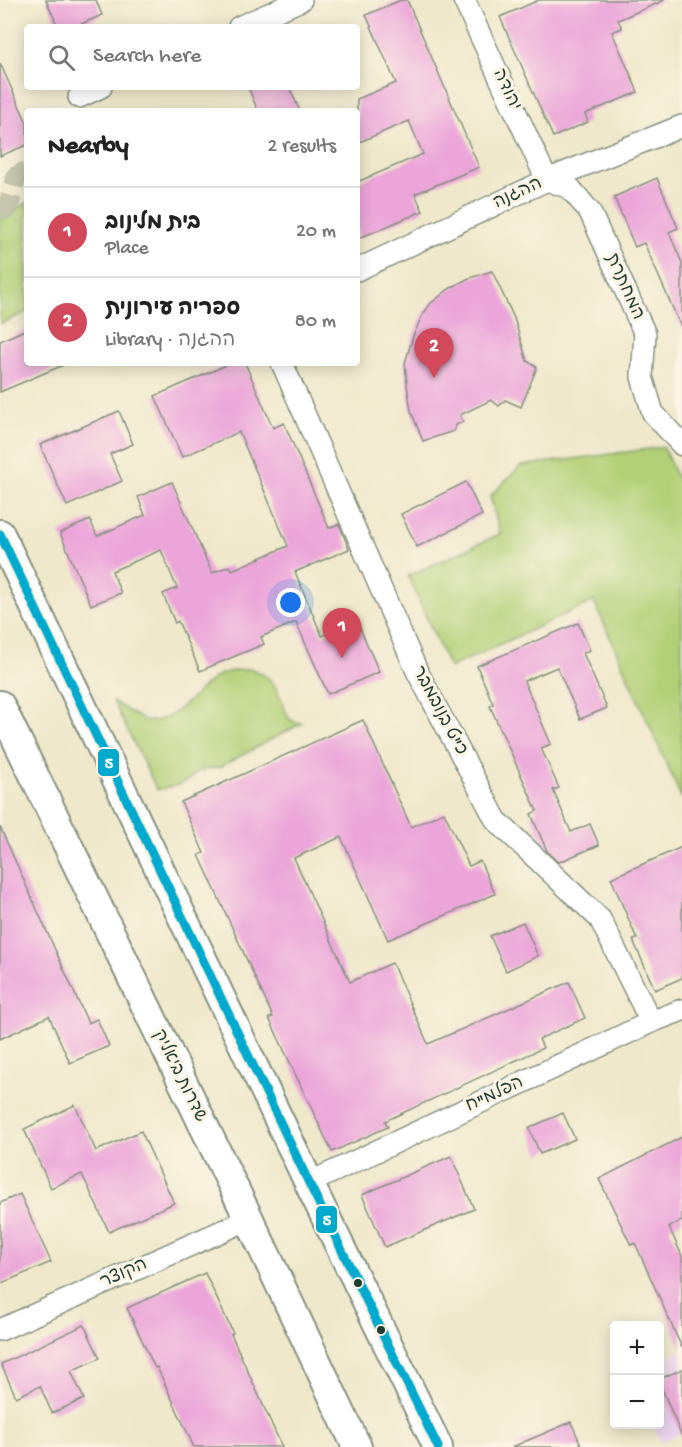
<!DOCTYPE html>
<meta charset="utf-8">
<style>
:root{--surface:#fff;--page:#f6f6f6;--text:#222;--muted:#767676;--line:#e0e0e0;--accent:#d1495b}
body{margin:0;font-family:"Gochi Hand","Playpen Sans Hebrew",sans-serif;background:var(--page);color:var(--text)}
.controls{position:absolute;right:18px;bottom:18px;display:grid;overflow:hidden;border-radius:6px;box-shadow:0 3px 15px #0003}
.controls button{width:54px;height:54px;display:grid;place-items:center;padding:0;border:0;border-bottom:2px solid var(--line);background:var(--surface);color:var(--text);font:30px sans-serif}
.you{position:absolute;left:291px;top:603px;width:21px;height:21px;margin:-15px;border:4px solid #fff;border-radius:50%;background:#1a73e8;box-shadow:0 0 0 9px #1a73e833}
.badge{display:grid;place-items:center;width:39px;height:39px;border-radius:50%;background:var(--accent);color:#fff;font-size:20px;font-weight:700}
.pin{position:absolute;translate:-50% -50px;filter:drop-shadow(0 2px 3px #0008)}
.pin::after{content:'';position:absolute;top:32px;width:21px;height:18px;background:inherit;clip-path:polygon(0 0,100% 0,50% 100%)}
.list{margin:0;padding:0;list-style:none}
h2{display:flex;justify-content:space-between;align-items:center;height:78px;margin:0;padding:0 24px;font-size:26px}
h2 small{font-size:20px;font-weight:400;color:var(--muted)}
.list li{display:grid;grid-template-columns:39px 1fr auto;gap:18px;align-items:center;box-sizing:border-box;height:90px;padding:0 24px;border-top:2px solid var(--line)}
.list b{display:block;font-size:22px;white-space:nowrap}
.list p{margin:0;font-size:20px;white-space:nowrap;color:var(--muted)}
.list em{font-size:20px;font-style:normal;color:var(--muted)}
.icon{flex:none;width:33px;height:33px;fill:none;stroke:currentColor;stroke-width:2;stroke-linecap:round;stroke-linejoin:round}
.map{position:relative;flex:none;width:682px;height:1447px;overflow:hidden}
.search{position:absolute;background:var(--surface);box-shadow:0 3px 15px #0003;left:24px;top:24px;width:336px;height:66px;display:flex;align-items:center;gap:15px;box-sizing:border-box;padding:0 21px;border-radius:6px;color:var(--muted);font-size:22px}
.panel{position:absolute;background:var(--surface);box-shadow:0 3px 15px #0003;left:24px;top:108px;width:336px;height:258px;border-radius:6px}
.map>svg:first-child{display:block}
</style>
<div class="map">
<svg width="682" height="1447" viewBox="0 0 682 1447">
<rect width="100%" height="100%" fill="#fcf5e5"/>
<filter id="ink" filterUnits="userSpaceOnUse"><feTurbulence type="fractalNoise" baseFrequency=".0167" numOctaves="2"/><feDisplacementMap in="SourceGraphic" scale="12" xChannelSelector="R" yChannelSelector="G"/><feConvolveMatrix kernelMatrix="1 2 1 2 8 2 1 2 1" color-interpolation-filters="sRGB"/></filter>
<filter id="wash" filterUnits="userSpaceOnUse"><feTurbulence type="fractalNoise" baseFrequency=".008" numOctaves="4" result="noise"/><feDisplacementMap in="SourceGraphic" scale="24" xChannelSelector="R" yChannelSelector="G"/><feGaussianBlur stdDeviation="1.35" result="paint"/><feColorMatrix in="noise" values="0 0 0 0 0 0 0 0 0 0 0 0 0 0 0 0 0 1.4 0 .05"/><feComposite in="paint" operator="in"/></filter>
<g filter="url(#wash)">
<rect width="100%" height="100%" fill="#efe8cb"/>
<!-- built -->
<path fill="#e9d2ed" d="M 682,1351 L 682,1433 L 661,1442 L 653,1425 L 660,1424 L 660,1361 Z"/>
<!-- green -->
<g fill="#b2d077" stroke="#688656" stroke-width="1.5">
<path d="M 27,203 L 27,312 L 0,324 L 0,215 Z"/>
<path d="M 663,447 L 682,489 L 682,799 L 594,601 L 449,668 L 408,576 L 500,534 L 490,496 L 521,466 Z"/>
<path d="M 251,669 C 282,680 276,697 291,721 L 302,723 L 220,767 L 198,771 L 190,779 L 178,785 L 157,790 L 113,701 C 124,708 137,719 150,721 C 175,723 198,687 219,675 C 228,670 240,670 251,669 Z"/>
</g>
<g id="blocks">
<!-- building -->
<g fill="#eba5d9">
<path d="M 46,0 L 96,0 L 102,15 L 74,27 L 58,27 Z"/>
<path d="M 401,0 L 407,0 L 479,167 L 415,194 L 423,211 L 357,239 L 357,182 L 423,154 L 409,121 L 357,143 L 357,99 L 396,83 L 366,15 Z"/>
<path d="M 539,0 L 665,0 L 618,20 L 622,28 L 612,32 L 638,92 L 585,114 L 588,122 L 553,137 L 500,17 Z"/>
<path d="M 0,63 L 27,123 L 27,145 L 0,156 Z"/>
<path d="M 248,87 L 289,87 L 300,111 L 258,111 Z"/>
<path d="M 657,178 L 678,228 L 669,232 L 682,263 L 682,329 L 644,243 L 635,247 L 614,197 Z"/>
<path d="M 492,271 L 514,318 L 527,361 L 537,367 L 521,407 L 505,400 L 499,406 L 491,400 L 460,415 L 463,422 L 456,425 L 454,431 L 423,441 L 411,411 L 407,385 L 405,363 L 413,336 L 422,316 L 430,304 L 449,289 L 467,279 Z"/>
<path d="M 27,329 L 27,363 L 68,363 L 0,392 L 0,341 Z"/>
<path d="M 231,363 L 245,363 L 273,428 L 284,423 L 329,528 L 339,524 L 349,549 L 295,572 L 322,636 L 357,621 L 379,672 L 328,694 L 296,622 L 261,637 L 264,644 L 200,671 L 178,621 L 175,623 L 163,594 L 177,588 L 161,550 L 112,571 L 121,593 L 91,605 L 60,533 L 90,520 L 97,536 L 145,515 L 138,497 L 172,482 L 212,573 L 230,566 L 232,570 L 288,546 L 239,432 L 182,457 L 155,396 Z"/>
<path d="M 119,411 L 133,444 L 110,454 L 122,481 L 67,506 L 40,445 Z"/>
<path d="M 466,482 L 482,515 L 417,547 L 401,514 Z"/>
<path d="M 578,623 L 590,650 L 583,653 L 607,708 L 580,719 L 557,667 L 524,681 L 551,744 L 541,748 L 559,788 L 553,790 L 571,832 L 590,824 L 599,845 L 559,862 L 547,851 L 531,814 L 537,811 L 490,706 L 493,704 L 477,666 Z"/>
<path d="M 363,720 L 411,827 L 444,812 L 469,866 L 480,861 L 495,894 L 388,940 L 341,837 L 294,858 L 350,982 L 392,963 L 428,1044 L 569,982 L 585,1018 L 539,1039 L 543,1048 L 385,1121 L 388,1127 L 332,1152 L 269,1018 L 273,1017 L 199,855 L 204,853 L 181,802 Z"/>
<path d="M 0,827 L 88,1023 L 97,1019 L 109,1046 L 70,1063 L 49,1016 L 0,1039 Z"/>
<path d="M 682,847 L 682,978 L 655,990 L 633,940 L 637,939 L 611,878 Z"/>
<path d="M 523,922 L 538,956 L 506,971 L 490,936 Z"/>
<path d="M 75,1105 L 96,1151 L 141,1131 L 174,1203 L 109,1232 L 82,1174 L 51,1188 L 24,1129 Z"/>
<path d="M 563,1113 L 575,1139 L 540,1154 L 529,1128 Z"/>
<path d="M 682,1137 L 682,1221 L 669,1227 L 682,1256 L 682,1348 L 635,1243 L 631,1245 L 599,1179 Z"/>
<path d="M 451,1156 L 474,1209 L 385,1247 L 362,1195 Z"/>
<path d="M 20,1194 L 51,1262 L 0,1284 L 0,1203 Z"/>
<path d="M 205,1273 L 233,1333 L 231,1334 L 282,1447 L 194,1447 L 157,1367 L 155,1368 L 127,1308 Z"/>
<path d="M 84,1325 L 100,1358 L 71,1371 L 84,1399 L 52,1413 L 40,1386 L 16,1397 L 1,1364 Z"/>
<path d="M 682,1369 L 682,1437 L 660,1384 L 660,1379 Z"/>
<path d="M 571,1422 L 582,1447 L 512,1447 Z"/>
</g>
</g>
</g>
<g filter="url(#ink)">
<use href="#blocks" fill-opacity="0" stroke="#879280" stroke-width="1.5"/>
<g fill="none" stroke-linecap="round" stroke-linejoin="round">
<!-- street-tunnel -->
<path stroke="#c5c6ad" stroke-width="21" stroke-dasharray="21 10" stroke-linecap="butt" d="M 0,211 L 8,208 L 16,177 L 27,171"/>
<!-- street casing -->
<g stroke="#879280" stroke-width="24">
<g id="street">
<path d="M 464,0 L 547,180"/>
<path d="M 239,27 L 301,0"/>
<path d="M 79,97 L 101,87"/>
<path d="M 547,180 L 570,188 L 590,212 L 645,334 L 642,377 L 653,413 L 682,445"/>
<path d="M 357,270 L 547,180 L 682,126"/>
<path d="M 282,363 L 417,671 L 496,820 L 600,919 L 651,1022"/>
<path d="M 309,1183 L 651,1022 L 682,1010"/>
<path d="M 0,1330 L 249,1219"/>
</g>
</g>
<!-- secondary casing -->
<g stroke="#879280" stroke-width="32">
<g id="secondary">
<path d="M 0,534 L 309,1183 L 438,1447"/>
<path d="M 0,705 L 249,1219 L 357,1447"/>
</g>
</g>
<!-- street -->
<use href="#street" stroke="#fff" stroke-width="21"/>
<!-- secondary -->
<use href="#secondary" stroke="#fff" stroke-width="28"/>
<!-- bus-1 casing -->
<g stroke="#fcf5e5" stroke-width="14">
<path id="bus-1" d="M 0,534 L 309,1183 L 438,1447"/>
</g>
<!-- bus-1 -->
<use href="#bus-1" stroke="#00a9ce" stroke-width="9"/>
</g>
</g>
<!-- markers -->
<g fill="#1f3d34" stroke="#fcf5e5" stroke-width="2">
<circle cx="358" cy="1283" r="5"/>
<circle cx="381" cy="1330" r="5"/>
</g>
<g text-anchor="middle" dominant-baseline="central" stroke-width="6" stroke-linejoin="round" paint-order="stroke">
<!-- street labels -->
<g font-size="18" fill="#1f3d34" stroke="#fcf5e5">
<text transform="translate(506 90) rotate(65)">יהודה</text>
<text transform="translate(518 194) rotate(-25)">ההגנה</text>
<text transform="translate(624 287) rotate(66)">המחתרת</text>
<text transform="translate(439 711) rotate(62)">כ"ט בנובמבר</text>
<text transform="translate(179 1076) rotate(64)">שדרות ביאליק</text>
<text transform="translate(495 1095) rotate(-25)">הפלמ"ח</text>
<text transform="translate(124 1274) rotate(-24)">הקוצר</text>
</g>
</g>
<g stroke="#fcf5e5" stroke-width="2">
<rect x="97" y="748" width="23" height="29" rx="6" fill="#00a9ce"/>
<rect x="315" y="1205" width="23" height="29" rx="6" fill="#00a9ce"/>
</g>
<g font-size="16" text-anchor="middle" font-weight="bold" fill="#fff">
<text x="109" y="768">5</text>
<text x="327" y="1225">5</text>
</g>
</svg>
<div class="controls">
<button>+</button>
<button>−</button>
</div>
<div class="you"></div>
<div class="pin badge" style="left:342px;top:658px">1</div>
<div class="pin badge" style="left:434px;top:378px">2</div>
<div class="search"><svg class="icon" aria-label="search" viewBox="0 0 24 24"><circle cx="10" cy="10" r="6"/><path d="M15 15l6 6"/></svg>Search here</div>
<section class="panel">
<h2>Nearby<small>2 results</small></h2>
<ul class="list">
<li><span class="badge">1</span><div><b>בית מלינוב</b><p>Place</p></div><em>20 m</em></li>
<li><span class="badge">2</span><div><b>ספריה עירונית</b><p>Library · ההגנה</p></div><em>80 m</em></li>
</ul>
</section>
</div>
